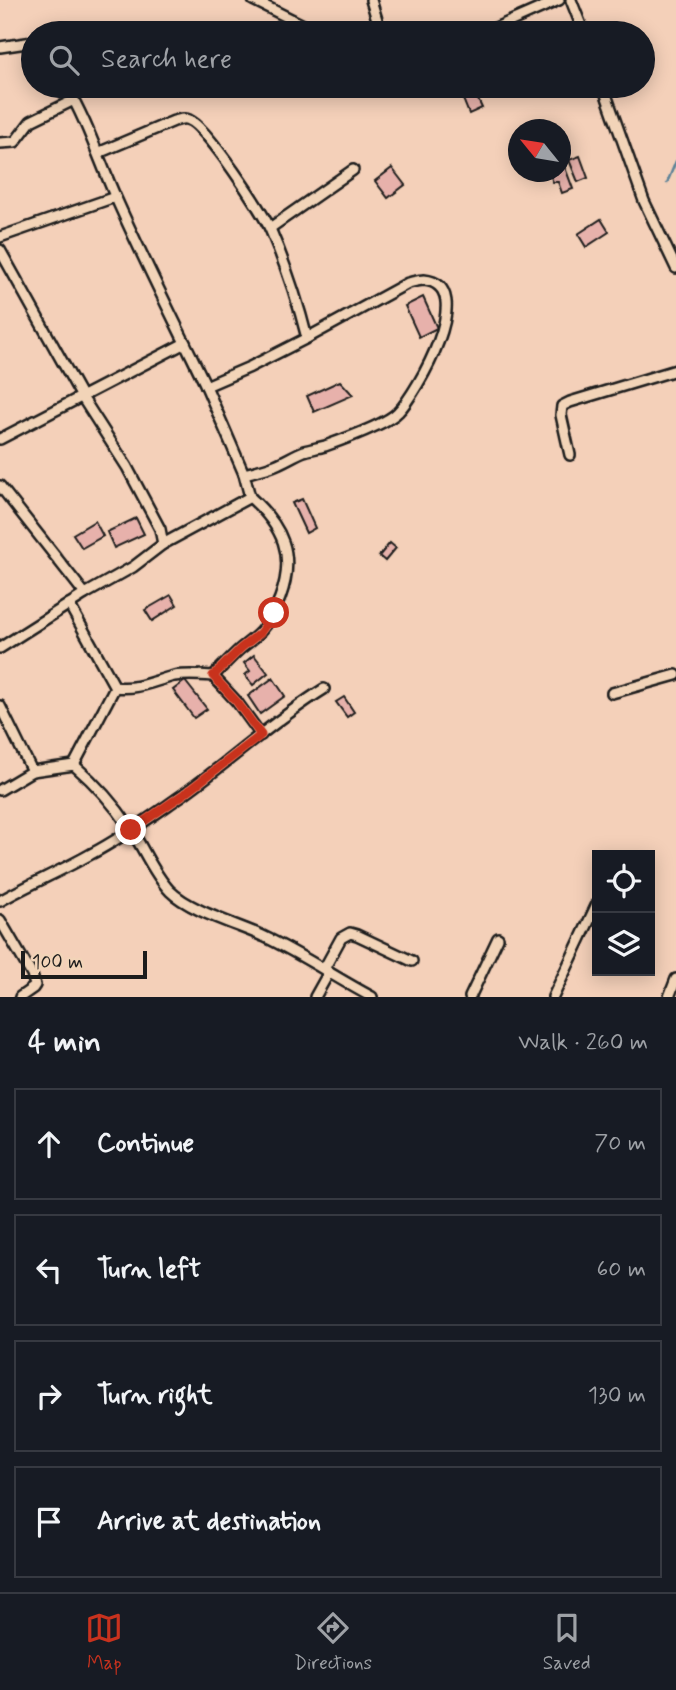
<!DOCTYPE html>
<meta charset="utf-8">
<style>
:root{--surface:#171b24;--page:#20242c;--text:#f1f3f6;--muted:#9ea1a6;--line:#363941;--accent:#c8321e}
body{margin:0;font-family:Mynerve,sans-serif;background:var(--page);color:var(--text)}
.controls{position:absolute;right:21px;bottom:21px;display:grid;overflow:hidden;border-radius:0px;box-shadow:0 4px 18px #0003}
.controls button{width:63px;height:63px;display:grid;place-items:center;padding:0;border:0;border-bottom:2px solid var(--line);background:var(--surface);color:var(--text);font:35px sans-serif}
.compass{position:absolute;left:508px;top:119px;width:63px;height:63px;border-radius:50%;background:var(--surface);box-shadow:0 4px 18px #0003;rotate:300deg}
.scale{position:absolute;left:21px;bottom:18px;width:126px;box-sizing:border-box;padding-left:7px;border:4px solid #1c1c1c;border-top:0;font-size:19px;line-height:24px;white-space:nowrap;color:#1c1c1c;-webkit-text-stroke:5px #f2d4b8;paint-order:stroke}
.stop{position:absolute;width:21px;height:21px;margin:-16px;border:5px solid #c8321e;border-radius:50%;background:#fff}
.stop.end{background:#c8321e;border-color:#fff;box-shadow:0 2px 7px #0008}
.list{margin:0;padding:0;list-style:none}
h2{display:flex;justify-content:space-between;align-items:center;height:91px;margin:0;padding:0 28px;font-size:30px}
h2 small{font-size:23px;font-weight:400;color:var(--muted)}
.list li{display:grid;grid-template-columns:46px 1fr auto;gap:21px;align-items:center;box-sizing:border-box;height:112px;margin:0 14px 14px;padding:0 14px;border:2px solid var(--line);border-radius:0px}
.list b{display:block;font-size:26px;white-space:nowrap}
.list em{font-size:23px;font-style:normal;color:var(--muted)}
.icon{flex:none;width:38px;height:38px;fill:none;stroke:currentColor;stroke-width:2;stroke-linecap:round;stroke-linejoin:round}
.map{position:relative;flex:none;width:676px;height:997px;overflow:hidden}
.search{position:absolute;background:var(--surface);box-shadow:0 4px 18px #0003;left:21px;right:21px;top:21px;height:77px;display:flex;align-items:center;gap:18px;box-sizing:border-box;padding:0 24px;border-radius:38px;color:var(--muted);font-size:26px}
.sheet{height:595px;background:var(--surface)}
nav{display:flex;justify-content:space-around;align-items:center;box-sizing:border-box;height:98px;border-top:2px solid var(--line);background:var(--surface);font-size:19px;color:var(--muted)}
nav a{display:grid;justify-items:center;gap:4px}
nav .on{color:var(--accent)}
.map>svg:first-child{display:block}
</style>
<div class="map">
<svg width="676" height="997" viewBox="0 0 676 997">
<rect width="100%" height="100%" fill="#f4d0b9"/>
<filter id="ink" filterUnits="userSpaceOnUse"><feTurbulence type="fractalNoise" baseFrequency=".0143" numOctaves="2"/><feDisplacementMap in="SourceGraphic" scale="14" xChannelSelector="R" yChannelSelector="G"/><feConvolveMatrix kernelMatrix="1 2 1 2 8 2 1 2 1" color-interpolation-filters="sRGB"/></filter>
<g filter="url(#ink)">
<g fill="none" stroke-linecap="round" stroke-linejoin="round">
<!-- stream -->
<path stroke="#5e8398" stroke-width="2.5" d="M 667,183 L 676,161"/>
</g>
<!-- building -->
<g fill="#e7b1ab" stroke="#1c1c1c" stroke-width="2">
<path d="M 473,89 L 482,108 L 469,114 L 461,94 Z"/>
<path d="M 580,156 L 588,178 L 578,182 L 569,160 Z"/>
<path d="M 563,162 L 573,189 L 562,193 L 558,182 L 553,182 L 549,172 L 560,172 L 560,163 Z"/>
<path d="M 392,168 L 405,185 L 388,198 L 375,181 Z"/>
<path d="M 601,219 L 609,232 L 586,247 L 578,234 Z"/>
<path d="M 423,297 L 437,328 L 419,337 L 405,306 Z"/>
<path d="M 340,381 L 353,395 L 314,412 L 307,396 Z"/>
<path d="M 302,499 L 315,528 L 306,533 L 292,503 Z"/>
<path d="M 136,518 L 144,534 L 114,548 L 107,532 Z"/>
<path d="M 95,521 L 103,536 L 82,548 L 73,534 Z"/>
<path d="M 390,543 L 396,548 L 385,561 L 379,556 Z"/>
<path d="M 171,595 L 177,605 L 152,621 L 145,610 Z"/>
<path d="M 254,655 L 268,673 L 253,685 L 245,675 L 250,671 L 244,663 Z"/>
<path d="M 273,678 L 285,696 L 260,714 L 248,696 Z"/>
<path d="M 185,681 L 207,709 L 194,718 L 173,690 Z"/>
<path d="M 344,697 L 354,712 L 347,717 L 336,702 Z"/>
</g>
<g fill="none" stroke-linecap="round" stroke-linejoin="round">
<!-- street casing -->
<g stroke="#1c1c1c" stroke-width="14">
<g id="street">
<path d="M 253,0 L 319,33"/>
<path d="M 371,0 L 381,33"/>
<path d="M 571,0 L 584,33"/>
<path d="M 484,33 L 559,0"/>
<path d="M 0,47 L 33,42"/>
<path d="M 66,86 C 87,121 99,160 116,198 C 144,261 176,324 206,386 L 250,367 L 307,338 L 408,283 C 413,282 419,280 424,280 C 479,285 417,393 398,412 C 387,424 342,440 325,446 C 318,448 311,449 304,451 C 294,455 285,461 275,465 C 265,469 254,471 244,474"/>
<path d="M 603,86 L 644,201 L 676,268"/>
<path d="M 0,143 L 15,142 L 31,121 L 74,100"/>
<path d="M 98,153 L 174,121 C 179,120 184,117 189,120 C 206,126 263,212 271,231 C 286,266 298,302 307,338"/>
<path d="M 270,228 L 353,170"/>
<path d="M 0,237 L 115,197"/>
<path d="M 0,250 L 82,397 L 127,467 L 160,529 L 163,544 L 133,567 L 85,594 L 0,648"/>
<path d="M 0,439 L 185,343"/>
<path d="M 570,455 L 561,415 L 562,406 L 570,402 L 676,370"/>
<path d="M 0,486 L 85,594"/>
<path d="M 250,497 C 283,527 296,555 280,598 C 275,611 270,621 261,631 C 255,638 247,643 240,649 C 231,657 222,667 213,676 L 237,702 L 261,735"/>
<path d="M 163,544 L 250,497 L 244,474 L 206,386"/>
<path d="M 69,604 L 115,687 L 74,765"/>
<path d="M 115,687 C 138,690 153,681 174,676 C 187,674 200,675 213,676"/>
<path d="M 612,693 L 676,675"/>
<path d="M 0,706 L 32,771"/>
<path d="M 0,790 L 32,771 L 74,765 C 96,784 114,804 130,828 C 144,849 153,873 170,891 C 190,911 239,925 265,937 C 303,955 336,978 372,997"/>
<path d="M 0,901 C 30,884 61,871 91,854 C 122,838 152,816 181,796 C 229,762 274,720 324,689"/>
<path d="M 0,920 L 32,975 L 35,985 L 33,988 L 20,997"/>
<path d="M 324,969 L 341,938 L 350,933 L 357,935 L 412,961"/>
<path d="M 315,997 L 329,972"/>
<path d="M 470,997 L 498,938"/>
<path d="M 553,997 L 597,904"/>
<path d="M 669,997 L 676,979"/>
</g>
</g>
<!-- street -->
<use href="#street" stroke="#f2d4b8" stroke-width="9"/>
</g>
</g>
<g fill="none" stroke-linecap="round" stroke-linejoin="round" filter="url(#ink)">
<!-- route -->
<path stroke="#c8321e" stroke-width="9" d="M 131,830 L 184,794 L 261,735 L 237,702 L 213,676 L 241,648 L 260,633 L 274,613"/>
</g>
</svg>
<div class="controls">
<button><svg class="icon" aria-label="locate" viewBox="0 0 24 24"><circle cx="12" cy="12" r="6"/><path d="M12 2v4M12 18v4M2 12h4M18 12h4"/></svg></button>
<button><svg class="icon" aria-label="layers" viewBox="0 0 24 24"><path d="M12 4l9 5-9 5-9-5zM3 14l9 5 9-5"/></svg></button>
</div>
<svg class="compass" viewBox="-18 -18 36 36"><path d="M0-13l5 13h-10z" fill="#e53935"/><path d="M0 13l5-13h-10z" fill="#9ea1a6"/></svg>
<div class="scale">100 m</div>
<div class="stop" style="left:274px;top:613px"></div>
<div class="stop end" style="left:131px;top:830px"></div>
<div class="search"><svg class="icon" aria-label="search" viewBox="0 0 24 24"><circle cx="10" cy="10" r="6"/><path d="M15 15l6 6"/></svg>Search here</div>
</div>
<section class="sheet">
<h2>4 min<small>Walk · 260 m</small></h2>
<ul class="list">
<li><svg class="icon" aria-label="ahead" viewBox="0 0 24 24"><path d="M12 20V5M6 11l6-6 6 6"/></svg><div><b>Continue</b></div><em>70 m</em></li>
<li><svg class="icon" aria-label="left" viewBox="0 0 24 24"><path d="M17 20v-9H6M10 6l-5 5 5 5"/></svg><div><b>Turn left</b></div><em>60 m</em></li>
<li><svg class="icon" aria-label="right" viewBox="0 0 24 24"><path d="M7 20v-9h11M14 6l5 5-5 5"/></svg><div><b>Turn right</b></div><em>130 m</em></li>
<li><svg class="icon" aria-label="arrive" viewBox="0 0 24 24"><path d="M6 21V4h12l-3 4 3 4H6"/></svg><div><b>Arrive at destination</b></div></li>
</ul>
</section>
<nav>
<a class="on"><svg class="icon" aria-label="map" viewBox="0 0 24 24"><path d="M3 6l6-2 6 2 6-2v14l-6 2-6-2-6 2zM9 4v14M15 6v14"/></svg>Map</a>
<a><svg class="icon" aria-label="directions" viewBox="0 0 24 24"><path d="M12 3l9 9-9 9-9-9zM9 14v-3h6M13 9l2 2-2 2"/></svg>Directions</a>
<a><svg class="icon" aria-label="saved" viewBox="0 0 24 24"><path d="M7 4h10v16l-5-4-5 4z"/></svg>Saved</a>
</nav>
